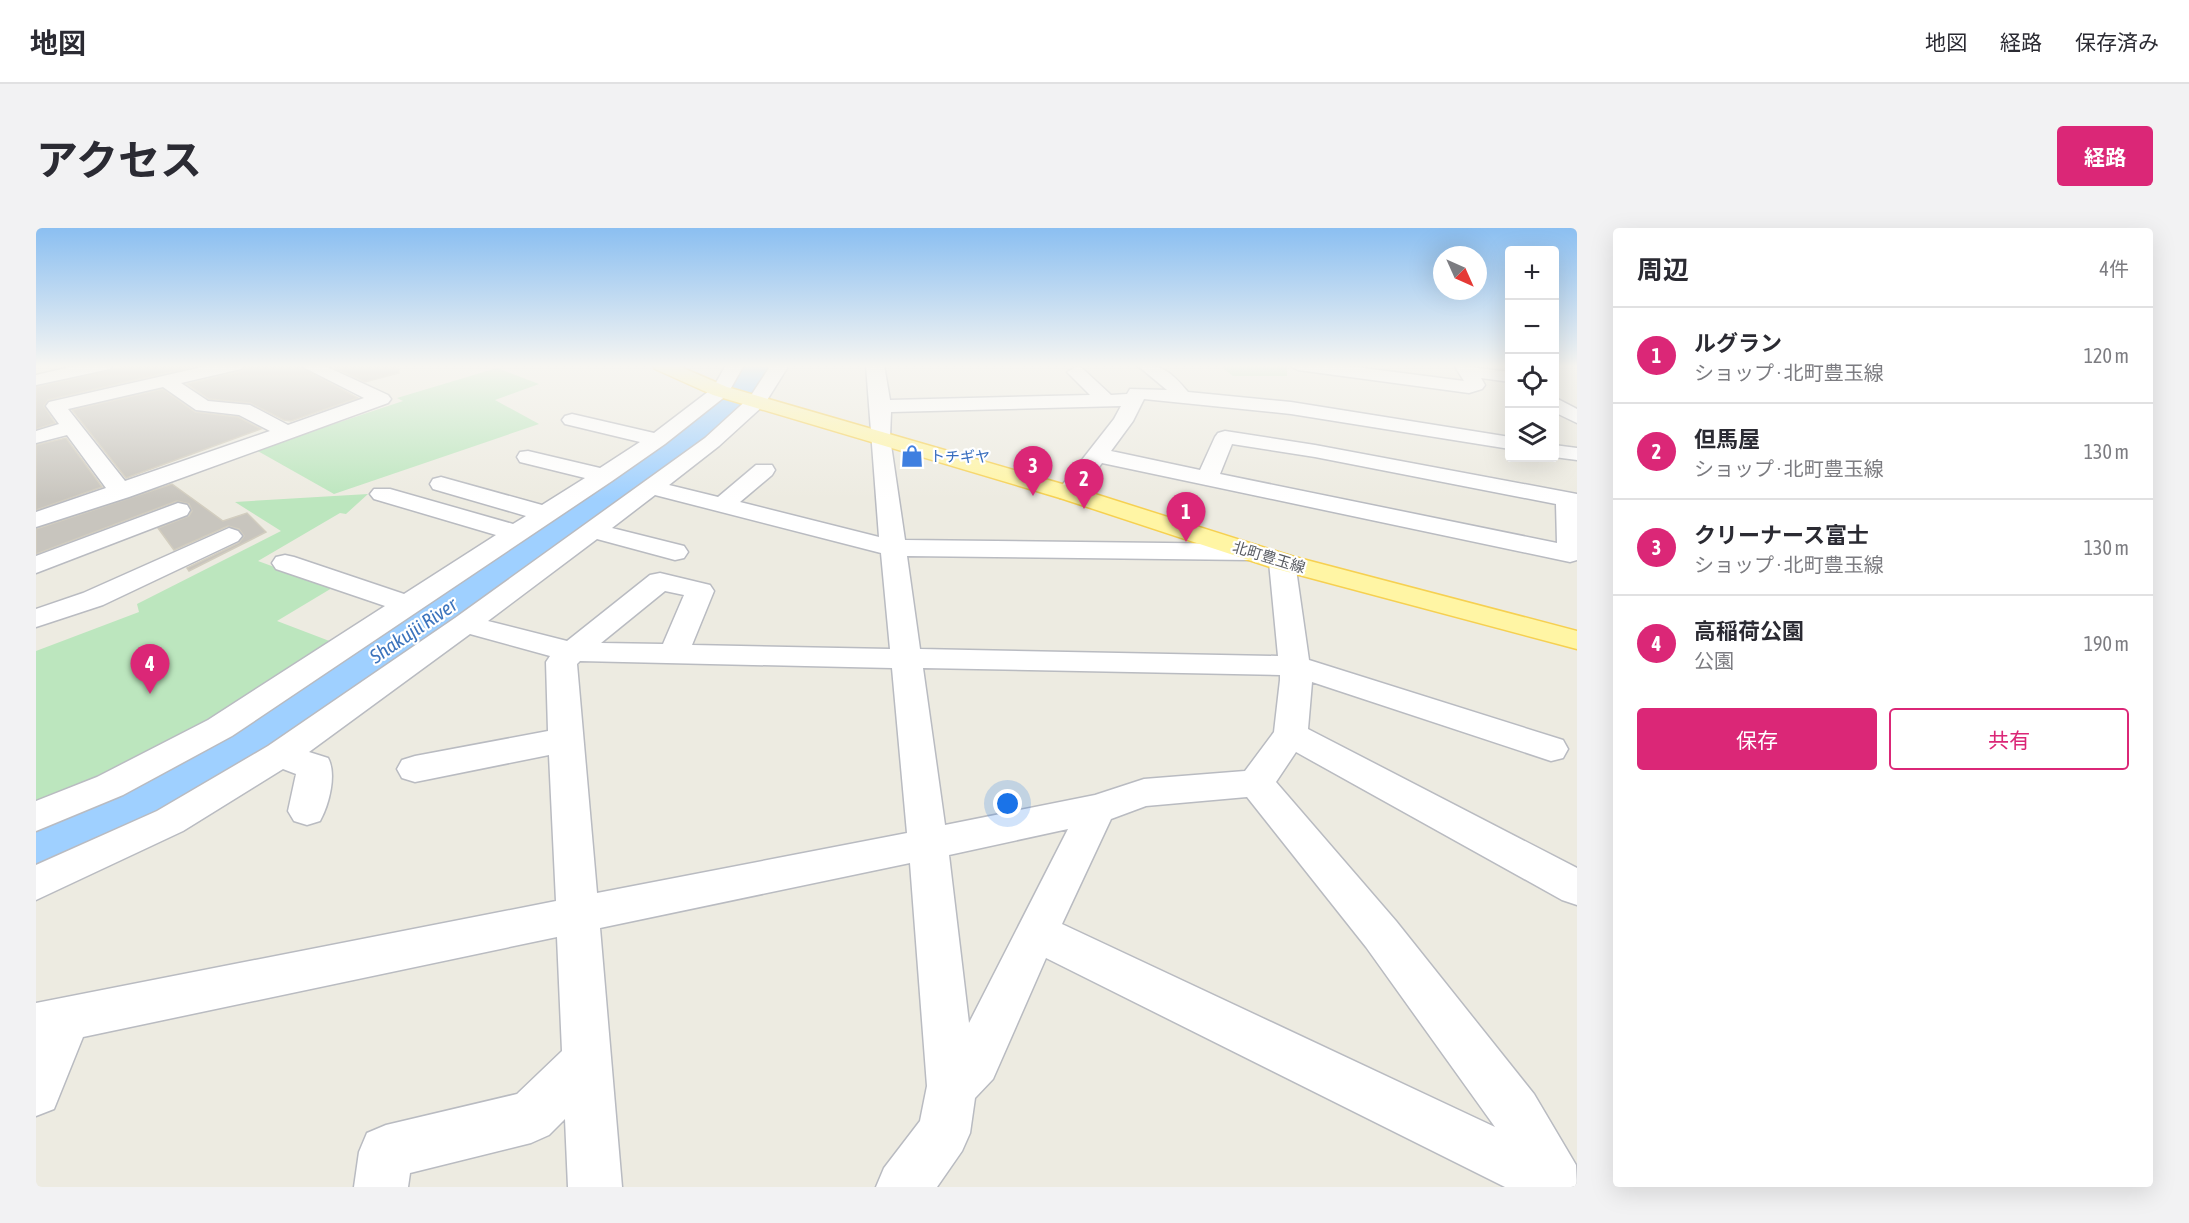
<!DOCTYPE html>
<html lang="ja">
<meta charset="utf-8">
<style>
:root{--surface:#fff;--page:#f2f2f3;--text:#2b2b33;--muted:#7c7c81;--line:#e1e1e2;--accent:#db2777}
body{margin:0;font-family:"Asap Condensed","Noto Sans JP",sans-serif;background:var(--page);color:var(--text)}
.controls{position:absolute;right:18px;top:18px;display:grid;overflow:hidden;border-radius:6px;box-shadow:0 6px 24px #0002}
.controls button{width:54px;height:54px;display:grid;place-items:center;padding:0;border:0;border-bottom:2px solid var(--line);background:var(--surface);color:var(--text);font:30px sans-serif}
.compass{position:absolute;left:1397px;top:18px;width:54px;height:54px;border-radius:50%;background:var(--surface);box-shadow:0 6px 24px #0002;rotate:135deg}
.you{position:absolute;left:972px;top:576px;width:21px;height:21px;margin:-15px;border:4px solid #fff;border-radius:50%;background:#1a73e8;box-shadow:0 0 0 9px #1a73e833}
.badge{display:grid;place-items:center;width:39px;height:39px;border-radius:50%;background:var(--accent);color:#fff;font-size:20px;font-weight:700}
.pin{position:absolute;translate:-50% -50px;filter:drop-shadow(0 2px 3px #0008)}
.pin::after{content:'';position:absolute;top:32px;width:21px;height:18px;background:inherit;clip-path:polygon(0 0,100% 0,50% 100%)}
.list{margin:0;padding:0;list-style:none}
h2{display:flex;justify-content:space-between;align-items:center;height:78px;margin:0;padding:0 24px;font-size:26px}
h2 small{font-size:20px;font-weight:400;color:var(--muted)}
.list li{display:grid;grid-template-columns:39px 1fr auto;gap:18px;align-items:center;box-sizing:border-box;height:96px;padding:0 24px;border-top:2px solid var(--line)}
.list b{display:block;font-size:22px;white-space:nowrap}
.list p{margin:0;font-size:20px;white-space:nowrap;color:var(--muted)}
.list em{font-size:20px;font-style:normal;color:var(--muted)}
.actions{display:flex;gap:12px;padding:18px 24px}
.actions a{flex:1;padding:14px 0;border:2px solid var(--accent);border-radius:6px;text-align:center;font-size:21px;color:var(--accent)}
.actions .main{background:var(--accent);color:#fff}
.icon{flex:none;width:33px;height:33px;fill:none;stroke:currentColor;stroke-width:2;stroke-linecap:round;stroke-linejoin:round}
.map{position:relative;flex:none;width:1541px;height:959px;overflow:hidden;border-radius:6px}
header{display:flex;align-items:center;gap:36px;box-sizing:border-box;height:84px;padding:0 30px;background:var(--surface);border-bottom:2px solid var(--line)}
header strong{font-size:28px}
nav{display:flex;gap:33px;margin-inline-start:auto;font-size:21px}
.intro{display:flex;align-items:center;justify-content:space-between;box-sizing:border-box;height:144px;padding:0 36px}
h1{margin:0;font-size:42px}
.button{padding:15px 27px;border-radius:6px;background:var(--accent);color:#fff;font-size:21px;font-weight:700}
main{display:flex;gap:36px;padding:0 36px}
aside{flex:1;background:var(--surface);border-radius:6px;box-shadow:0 6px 24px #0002}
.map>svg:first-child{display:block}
</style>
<header>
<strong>地図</strong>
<nav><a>地図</a><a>経路</a><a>保存済み</a></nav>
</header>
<div class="intro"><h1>アクセス</h1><a class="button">経路</a></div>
<main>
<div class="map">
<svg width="1541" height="959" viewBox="0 0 1541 959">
<rect width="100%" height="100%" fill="#edebe1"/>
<!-- green -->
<g fill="#bce6be">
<path d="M 1183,137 L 1251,137 L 1251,148 L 1197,148 Z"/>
<path d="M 461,140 L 503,156 L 459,172 L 503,196 L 298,266 L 220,222 L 367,173 L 361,170 Z"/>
<path d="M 332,266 L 310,286 L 304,285 L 222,333 L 296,360 L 241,393 L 304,417 L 162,509 L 0,586 L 0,423 L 103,384 L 101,376 L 245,303 L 199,274 Z"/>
</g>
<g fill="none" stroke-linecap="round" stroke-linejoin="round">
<!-- river -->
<path fill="#9fd0ff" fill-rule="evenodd" d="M 708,137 L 736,137 L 707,183 L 645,237 L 242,520 L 119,594 L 23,638 L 0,645 L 0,593 L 75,562 L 202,494 L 498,303 L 619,221 L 685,169 Z"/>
</g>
<!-- building -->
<g fill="#c8c5be" stroke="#d2cdbf" stroke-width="1.5">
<path d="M 96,137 L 164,137 L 12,172 L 8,178 L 19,195 L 0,201 L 0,159 Z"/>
<path d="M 210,137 L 261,137 L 322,170 L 255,193 L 248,192 L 214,175 L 173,171 L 151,156 L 206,143 Z"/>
<path d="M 293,137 L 362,137 L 363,145 L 329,154 Z"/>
<path d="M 127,161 L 159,184 L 202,189 L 225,201 L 90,250 L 36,182 Z"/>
<path d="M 30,210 L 66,259 L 0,282 L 0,217 Z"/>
<path d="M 136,256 L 187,293 L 211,285 L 230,304 L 153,343 L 151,340 L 203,315 L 208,308 L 203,301 L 192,298 L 138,322 L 122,300 L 153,288 L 156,283 L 153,276 L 141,273 L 0,326 L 0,301 Z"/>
</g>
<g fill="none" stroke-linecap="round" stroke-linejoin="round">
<!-- minor casing -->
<g stroke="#b9bbc1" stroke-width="3">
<g id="minor">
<path d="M 43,137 L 77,137 L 74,141 L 0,157 L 0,147 Z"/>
<path d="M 175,137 L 208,137 L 205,141 L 145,155 L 172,173 L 214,177 L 252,197 L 328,170 L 263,137 L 287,137 L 352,167 L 355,171 L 352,175 L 93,269 L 0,299 L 0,284 L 70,260 L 31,207 L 0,215 L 0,203 L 23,196 L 10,178 L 13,174 ZM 127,159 L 160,182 L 203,187 L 234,203 L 89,253 L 32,181 Z"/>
<path d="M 690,137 L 708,137 L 691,167 L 629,216 L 576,253 L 196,508 L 87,567 L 0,603 L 0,573 L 61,549 L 172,492 L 349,378 L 240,341 L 236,335 L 240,329 L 249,327 L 258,329 L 368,366 L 460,307 L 338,271 L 334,266 L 338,261 L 354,261 L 477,296 L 490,288 L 397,261 L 394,256 L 397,251 L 405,249 L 506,277 L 549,250 L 484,234 L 481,229 L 484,224 L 492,223 L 564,240 L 604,214 L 529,196 L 526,192 L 529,188 L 536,186 L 618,205 L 677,160 Z"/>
<path d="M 735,137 L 753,137 L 728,177 L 683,218 L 633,257 L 682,269 L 720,237 L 736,237 L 739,242 L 736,247 L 704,274 L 843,309 L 830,137 L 848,137 L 854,172 L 1054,167 L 1031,144 L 1040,139 L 1046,140 L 1075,167 L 1091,166 L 1094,161 L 1131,162 L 1101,137 C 1128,137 1135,144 1152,164 L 1255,174 L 1474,209 L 1474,221 L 1255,186 L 1108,171 L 1097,193 L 1075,223 L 1164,242 L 1179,209 L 1182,205 L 1189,203 L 1279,217 L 1541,266 L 1541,332 L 1534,334 L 1066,235 L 1040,270 L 1024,270 L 1020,265 L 1078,191 L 1085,178 L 855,184 L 854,210 L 869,312 L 1214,316 L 1223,318 L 1227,324 L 1223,330 L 1214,332 L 871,328 L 884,421 L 1242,428 L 1233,334 L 1237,328 L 1246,326 L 1255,328 L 1259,334 L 1273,432 L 1527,512 L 1532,521 L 1527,530 L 1515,533 L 1276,454 L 1272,501 L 1541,640 L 1541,677 L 1526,672 L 1260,524 L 1240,554 L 1360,693 L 1498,866 L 1540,937 L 1541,959 L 1469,959 L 1010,730 L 957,851 L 939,870 L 934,905 L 926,923 L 901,959 L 840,959 L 848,940 L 884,893 L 891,858 L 874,635 L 564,700 L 586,959 L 532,959 L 529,891 L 513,907 L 495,915 L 374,945 L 372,959 L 318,959 L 323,924 L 331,905 L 350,897 L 481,866 L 526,823 L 521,709 L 47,809 L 18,881 L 0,888 L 0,775 L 520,673 L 513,527 L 379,554 L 366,550 L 361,541 L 366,532 L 379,528 L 512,503 L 510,434 L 514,428 L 434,406 L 273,524 L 292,530 C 301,546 293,577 284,593 L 271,597 L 258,593 L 252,583 L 260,546 L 247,541 L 147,603 L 0,672 L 0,637 L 121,583 L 232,518 L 419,390 L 669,210 L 714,169 ZM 1196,216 L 1279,229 L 1520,276 L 1521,315 L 1184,246 ZM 619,267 L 845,325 L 854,421 L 656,417 L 678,363 L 674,357 L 624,345 L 614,347 L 531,413 L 452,393 L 561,311 L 639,332 L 648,330 L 652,324 L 648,318 L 576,300 ZM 629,363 L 648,367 L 627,416 L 565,415 ZM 544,433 L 856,440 L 871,605 L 561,665 L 541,436 ZM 887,440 L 1244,447 L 1244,452 L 1238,504 L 1209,543 L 1108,551 L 1059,567 L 909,597 ZM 1211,569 L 1330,719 L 1459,899 L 1026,696 L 1075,591 L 1110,578 ZM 1032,601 L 933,795 L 913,627 Z"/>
<path d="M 1253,137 L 1304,137 L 1428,153 L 1418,137 L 1474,144 L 1474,154 L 1445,150 L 1449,157 L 1446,161 L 1433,165 L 1262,142 Z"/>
<path d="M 1518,169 L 1541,181 L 1541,195 L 1518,184 Z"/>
<path d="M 1518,217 L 1541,220 L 1541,232 L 1518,229 Z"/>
<path d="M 142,275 L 151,277 L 154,282 L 151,287 L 0,345 L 0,328 Z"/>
<path d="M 193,300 L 202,303 L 206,308 L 202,313 L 67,377 L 0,399 L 0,381 L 47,365 Z"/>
</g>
</g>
<!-- major casing -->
<g stroke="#f6d051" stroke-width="3">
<path id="major" d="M 616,137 L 640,137 L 691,159 L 1040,260 L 1255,328 L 1541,403 L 1541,421 L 1237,340 L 1024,270 L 677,167 L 619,141 Z"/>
</g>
<!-- minor -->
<use href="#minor" fill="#fff" fill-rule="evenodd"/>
<!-- major -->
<use href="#major" fill="#fff5a4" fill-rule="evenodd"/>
</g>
<!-- sky -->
<linearGradient id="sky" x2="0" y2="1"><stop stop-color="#8bbff1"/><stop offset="0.51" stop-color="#f7f6f2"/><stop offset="1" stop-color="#f7f6f2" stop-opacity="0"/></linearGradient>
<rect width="1541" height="271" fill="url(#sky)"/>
<!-- icons -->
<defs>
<g id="shop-bare" transform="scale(1.8)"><path d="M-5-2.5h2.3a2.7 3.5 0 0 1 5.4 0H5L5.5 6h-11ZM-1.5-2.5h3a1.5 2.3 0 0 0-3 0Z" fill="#3f7fe0" stroke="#fff" stroke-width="2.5" paint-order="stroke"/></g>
</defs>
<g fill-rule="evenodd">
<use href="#shop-bare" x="876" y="228"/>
</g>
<g text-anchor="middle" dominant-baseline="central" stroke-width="4.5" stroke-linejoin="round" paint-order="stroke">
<!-- far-shop labels -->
<g font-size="15" fill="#366cbe" stroke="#fff" text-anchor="start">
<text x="894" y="228">トチギヤ</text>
</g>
<!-- far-street labels -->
<g font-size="15" fill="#5a5d63" stroke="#fff">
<text transform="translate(1233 329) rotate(17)">北町豊玉線</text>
</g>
<!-- water labels -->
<g font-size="20" font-style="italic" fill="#3c74bd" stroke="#fff">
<text transform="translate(377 402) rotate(-34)">Shakujii River</text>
</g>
</g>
</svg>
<div class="controls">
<button>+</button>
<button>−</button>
<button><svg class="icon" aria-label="locate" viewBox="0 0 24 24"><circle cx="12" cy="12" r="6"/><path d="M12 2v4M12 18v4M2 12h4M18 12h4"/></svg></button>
<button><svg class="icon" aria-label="layers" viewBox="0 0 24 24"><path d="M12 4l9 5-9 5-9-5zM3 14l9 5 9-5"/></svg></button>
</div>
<svg class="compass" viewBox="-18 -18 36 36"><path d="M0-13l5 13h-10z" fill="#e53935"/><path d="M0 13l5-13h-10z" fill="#7c7c81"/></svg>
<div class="you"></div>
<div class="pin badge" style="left:1150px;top:314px">1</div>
<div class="pin badge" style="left:1048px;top:281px">2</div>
<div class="pin badge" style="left:997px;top:268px">3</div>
<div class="pin badge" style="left:114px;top:466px">4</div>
</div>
<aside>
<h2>周辺<small>4件</small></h2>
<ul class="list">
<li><span class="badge">1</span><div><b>ルグラン</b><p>ショップ · 北町豊玉線</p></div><em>120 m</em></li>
<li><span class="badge">2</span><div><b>但馬屋</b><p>ショップ · 北町豊玉線</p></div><em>130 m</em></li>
<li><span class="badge">3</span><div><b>クリーナース富士</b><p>ショップ · 北町豊玉線</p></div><em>130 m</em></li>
<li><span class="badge">4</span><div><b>高稲荷公園</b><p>公園</p></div><em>190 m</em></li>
</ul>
<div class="actions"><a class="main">保存</a><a>共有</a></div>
</aside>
</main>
